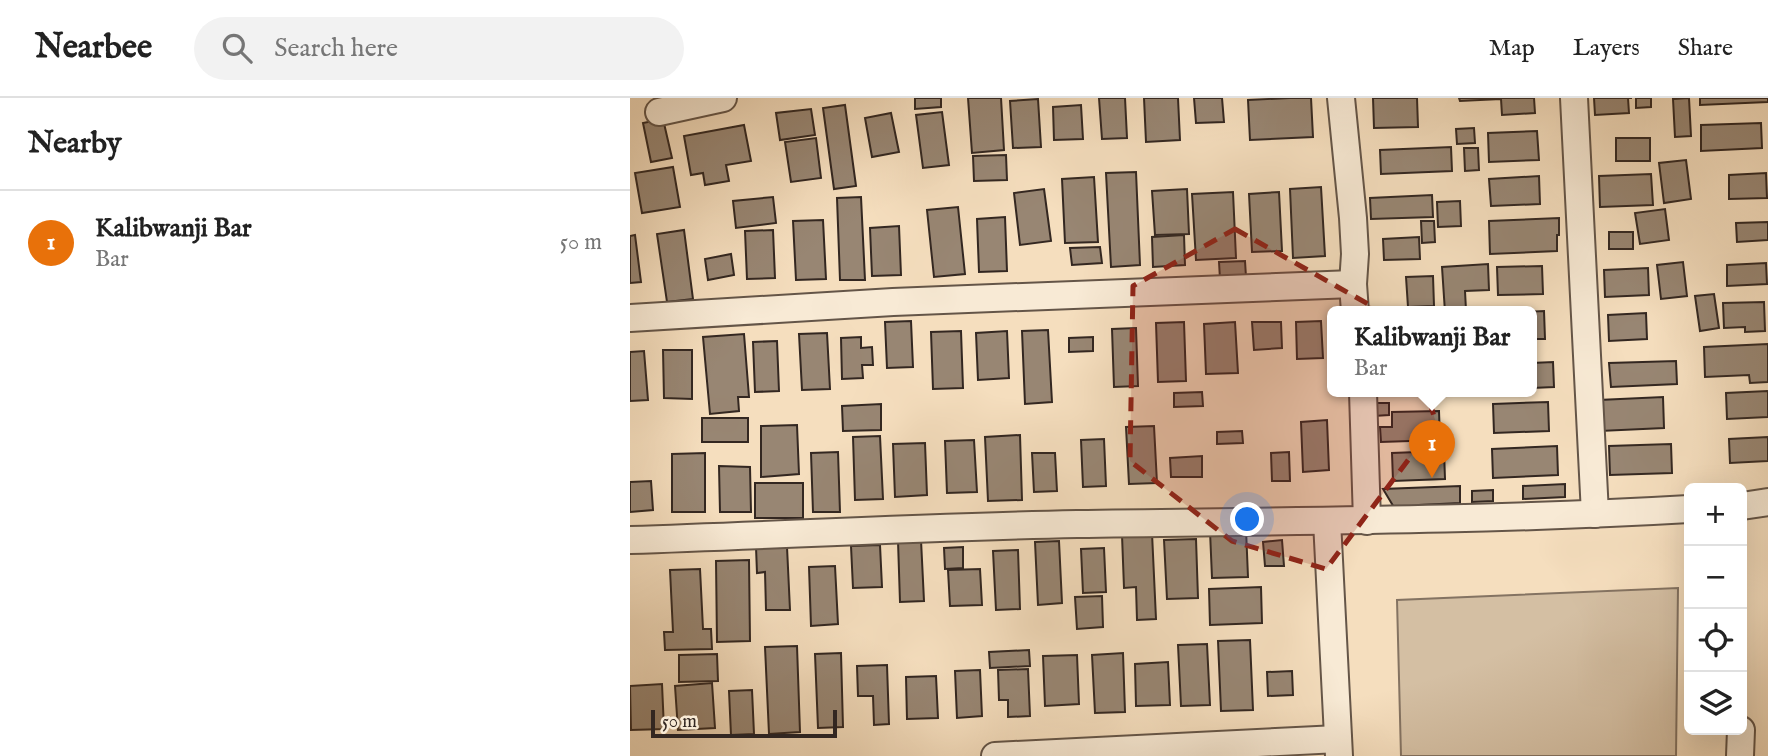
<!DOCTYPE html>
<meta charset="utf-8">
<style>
:root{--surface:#fff;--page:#f2f2f2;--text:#222;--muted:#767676;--line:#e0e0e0;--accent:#ea580c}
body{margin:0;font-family:"IM FELL English",serif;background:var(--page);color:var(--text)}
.controls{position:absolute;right:21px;bottom:21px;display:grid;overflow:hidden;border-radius:10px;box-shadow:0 7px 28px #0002}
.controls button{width:63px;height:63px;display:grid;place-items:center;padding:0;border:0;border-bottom:2px solid var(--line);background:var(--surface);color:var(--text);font:35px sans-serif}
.scale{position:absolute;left:21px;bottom:18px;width:186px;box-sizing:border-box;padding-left:7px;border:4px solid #332721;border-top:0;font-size:19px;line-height:24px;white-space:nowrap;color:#332721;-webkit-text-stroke:5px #f8ead5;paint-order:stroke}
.you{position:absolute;left:618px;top:422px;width:24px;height:24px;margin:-18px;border:5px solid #fff;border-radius:50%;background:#1a73e8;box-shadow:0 0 0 10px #1a73e833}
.badge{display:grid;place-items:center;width:46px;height:46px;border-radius:50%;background:var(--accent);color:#fff;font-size:23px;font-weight:700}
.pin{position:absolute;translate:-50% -58px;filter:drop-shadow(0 2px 4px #0008)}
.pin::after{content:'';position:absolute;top:37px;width:24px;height:21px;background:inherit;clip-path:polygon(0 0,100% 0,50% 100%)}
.popup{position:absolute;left:697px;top:208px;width:210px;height:91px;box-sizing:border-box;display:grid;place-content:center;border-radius:10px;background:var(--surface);filter:drop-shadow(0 2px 5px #0005);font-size:23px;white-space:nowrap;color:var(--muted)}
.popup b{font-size:26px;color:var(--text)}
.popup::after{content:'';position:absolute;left:50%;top:100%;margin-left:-14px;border:14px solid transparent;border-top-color:var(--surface)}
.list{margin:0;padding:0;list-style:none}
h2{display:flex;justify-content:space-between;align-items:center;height:91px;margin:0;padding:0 28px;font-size:30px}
h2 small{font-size:23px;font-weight:400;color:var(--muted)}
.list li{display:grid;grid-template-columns:46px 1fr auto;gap:21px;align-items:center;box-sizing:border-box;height:105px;padding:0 28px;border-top:2px solid var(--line)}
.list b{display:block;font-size:26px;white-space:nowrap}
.list p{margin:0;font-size:23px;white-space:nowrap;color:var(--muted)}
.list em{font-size:23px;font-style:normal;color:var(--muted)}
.icon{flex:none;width:38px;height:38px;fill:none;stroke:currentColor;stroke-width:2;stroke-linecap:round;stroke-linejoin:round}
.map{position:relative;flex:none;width:1138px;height:658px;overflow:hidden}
header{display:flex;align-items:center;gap:42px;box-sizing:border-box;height:98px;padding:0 35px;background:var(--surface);border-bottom:2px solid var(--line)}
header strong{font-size:33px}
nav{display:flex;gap:38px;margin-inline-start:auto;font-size:24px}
.search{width:490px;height:63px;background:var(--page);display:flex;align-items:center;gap:18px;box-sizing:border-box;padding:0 24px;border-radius:38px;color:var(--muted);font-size:26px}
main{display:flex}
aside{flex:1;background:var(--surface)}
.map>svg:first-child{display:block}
</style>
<header>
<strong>Nearbee</strong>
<div class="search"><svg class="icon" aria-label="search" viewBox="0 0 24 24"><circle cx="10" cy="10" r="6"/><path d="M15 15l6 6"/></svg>Search here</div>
<nav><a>Map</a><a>Layers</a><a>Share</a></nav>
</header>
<main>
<aside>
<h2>Nearby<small></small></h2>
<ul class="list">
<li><span class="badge" style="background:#e8710a">1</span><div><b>Kalibwanji Bar</b><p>Bar</p></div><em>50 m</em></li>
</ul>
</aside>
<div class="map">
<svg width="1138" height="658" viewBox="0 0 1138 658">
<rect width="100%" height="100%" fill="#f5debe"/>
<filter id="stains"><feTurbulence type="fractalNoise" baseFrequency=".00286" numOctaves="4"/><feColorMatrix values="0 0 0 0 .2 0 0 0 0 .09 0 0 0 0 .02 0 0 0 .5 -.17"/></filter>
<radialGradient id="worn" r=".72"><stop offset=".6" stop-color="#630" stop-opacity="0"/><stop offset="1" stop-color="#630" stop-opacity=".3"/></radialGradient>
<!-- green -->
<path fill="#d4bfa3" stroke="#847362" stroke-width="2" d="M 1048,490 L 1046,658 L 771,658 L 767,502 Z"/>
<!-- building -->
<g fill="#988673" stroke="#332721" stroke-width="2">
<path d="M 285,0 L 311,0 L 311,9 L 285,11 Z"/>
<path d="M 338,0 L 371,0 L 374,52 L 342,55 Z"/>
<path d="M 469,0 L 495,0 L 497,40 L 472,41 Z"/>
<path d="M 514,0 L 548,0 L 550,42 L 516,44 Z"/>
<path d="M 564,0 L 592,0 L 594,24 L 566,25 Z"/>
<path d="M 660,0 L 681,0 L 683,39 L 620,42 L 618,2 Z"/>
<path d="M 743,0 L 787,0 L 788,29 L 744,30 Z"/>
<path d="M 829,0 L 904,0 L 905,15 L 872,17 L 871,1 L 830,3 Z"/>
<path d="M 964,0 L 1002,0 L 998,0 L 999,15 L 965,17 Z"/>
<path d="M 1006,0 L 1021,0 L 1021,9 L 1006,10 Z"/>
<path d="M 1059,0 L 1061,38 L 1045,39 L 1043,1 Z"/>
<path d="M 1070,0 L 1138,0 L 1138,4 L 1070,7 Z"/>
<path d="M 408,1 L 411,49 L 383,50 L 380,3 Z"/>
<path d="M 215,7 L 226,88 L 204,91 L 193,10 Z"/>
<path d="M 451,7 L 453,41 L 424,42 L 423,9 Z"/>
<path d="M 181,11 L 185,37 L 150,42 L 146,15 Z"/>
<path d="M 312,14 L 319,67 L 293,70 L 286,17 Z"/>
<path d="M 261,15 L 269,54 L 242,59 L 235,20 Z"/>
<path d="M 33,21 L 42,60 L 21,64 L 13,25 Z"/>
<path d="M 1131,25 L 1132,50 L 1071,53 L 1071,27 Z"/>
<path d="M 114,27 L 121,63 L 96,67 L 99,83 L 75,87 L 73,75 L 61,77 L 54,38 Z"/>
<path d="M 844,30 L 845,45 L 827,46 L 826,31 Z"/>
<path d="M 907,33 L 909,62 L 859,64 L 858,35 Z"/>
<path d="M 186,40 L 191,80 L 161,84 L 155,44 Z"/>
<rect x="986" y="40" width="34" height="23"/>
<path d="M 821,49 L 822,73 L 751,76 L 750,52 Z"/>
<path d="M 834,50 L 848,50 L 849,72 L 835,73 Z"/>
<path d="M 376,57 L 377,82 L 344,83 L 343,58 Z"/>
<path d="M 1056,62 L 1061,101 L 1034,105 L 1029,65 Z"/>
<path d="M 43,69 L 50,109 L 12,115 L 5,75 Z"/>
<path d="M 506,74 L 510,167 L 481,169 L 476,75 Z"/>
<path d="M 1136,75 L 1137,100 L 1099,101 L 1099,77 Z"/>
<path d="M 1021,76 L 1023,107 L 970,109 L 969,78 Z"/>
<path d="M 909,78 L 910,106 L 861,108 L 859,81 Z"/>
<path d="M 464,79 L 468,144 L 435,145 L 432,81 Z"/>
<path d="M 691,89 L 695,158 L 663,160 L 660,91 Z"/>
<path d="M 414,91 L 421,143 L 390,147 L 384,95 Z"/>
<path d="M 557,91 L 559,136 L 525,137 L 522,93 Z"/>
<path d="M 603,94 L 606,160 L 566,162 L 562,96 Z"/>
<path d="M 649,94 L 652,153 L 622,154 L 619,96 Z"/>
<path d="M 802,97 L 803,119 L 741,121 L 740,100 Z"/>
<path d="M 143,99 L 146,125 L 106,130 L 103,103 Z"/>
<path d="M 231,99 L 235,182 L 210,182 L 207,100 Z"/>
<path d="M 830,103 L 831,128 L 808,129 L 807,104 Z"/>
<path d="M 328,109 L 335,176 L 304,179 L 297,112 Z"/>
<path d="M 1035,111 L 1039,142 L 1010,146 L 1005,115 Z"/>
<path d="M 375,119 L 377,173 L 349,174 L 347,121 Z"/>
<path d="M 929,120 L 929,137 L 927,137 L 927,153 L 860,156 L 859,123 Z"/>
<path d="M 193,122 L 196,181 L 166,182 L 163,123 Z"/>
<path d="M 791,123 L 804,123 L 805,144 L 792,145 Z"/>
<path d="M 1138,124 L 1138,142 L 1107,144 L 1106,125 Z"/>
<path d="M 269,128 L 271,177 L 242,178 L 240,130 Z"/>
<path d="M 54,132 L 63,201 L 37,204 L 27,136 Z"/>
<path d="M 143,132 L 145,180 L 117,181 L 115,133 Z"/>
<rect x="979" y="134" width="24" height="17"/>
<path d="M 5,137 L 11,184 L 0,185 L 0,138 Z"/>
<path d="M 554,137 L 555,167 L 523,169 L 522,139 Z"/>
<path d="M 789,139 L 790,161 L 754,162 L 753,141 Z"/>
<path d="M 470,149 L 472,165 L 442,167 L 440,150 Z"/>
<path d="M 101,156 L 104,177 L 78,182 L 75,161 Z"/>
<path d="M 615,163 L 616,179 L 590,181 L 589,164 Z"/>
<path d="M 1053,164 L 1057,198 L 1031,201 L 1027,167 Z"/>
<path d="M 1136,165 L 1137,186 L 1097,188 L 1097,167 Z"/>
<path d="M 858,166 L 859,192 L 835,193 L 836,212 L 815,214 L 812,169 Z"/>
<path d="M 912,168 L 913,196 L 868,197 L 867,169 Z"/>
<path d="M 1018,170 L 1019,197 L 975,199 L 974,172 Z"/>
<path d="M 803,178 L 804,208 L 778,209 L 776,179 Z"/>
<path d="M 1084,196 L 1089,230 L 1070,233 L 1065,198 Z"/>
<path d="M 1134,204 L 1135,233 L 1115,234 L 1115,229 L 1094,230 L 1093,205 Z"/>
<path d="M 914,213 L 915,241 L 902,241 L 902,214 L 892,214 Z"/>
<path d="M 1016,215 L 1017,241 L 979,243 L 978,217 Z"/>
<path d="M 281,223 L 283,269 L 257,270 L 255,224 Z"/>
<path d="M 691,223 L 693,260 L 667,261 L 666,224 Z"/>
<path d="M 554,224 L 556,283 L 528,284 L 526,225 Z"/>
<path d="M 605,224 L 608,275 L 576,276 L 574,226 Z"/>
<path d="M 622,224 L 651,224 L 652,250 L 624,252 Z"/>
<path d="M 506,230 L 508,288 L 484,289 L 482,231 Z"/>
<path d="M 418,232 L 422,304 L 395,306 L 392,233 Z"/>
<path d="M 331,233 L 333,290 L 303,291 L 301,234 Z"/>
<path d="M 377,233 L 379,280 L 348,282 L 346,235 Z"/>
<path d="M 197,235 L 200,291 L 172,292 L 169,236 Z"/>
<path d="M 114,236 L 119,299 L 108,299 L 109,313 L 80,316 L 73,239 Z"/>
<path d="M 231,239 L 231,250 L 242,249 L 243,267 L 232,267 L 233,280 L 212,281 L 211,240 Z"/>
<path d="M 463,239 L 463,253 L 439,254 L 439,240 Z"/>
<path d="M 147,243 L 149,293 L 125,294 L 123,244 Z"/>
<path d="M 1138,246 L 1138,284 L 1120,285 L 1119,277 L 1075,279 L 1074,249 Z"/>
<path d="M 33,252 L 62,252 L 62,301 L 34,300 Z"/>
<path d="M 14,253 L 18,302 L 0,303 L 0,254 Z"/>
<path d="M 1046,263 L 1047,286 L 981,289 L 979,265 Z"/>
<path d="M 923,264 L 924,289 L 902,290 L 902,265 Z"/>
<path d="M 1138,293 L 1138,319 L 1097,321 L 1096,295 Z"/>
<path d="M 572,294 L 573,308 L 544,309 L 544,295 Z"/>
<path d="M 1033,299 L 1034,330 L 970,333 L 969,302 Z"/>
<path d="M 918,304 L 919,333 L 864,335 L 863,306 Z"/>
<path d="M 744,305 L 759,305 L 759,317 L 744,318 Z"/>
<path d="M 251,306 L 251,332 L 213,333 L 212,308 Z"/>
<path d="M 809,313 L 810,342 L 751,344 L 750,329 L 762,329 L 762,314 Z"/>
<rect x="72" y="320" width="46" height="24"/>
<path d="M 697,322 L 699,372 L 673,374 L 671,324 Z"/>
<path d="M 167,327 L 169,376 L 131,379 L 131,328 Z"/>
<path d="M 524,328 L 527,385 L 499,386 L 496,329 Z"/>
<path d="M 612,333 L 613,345 L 587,346 L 587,334 Z"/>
<path d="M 390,337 L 392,402 L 358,403 L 355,339 Z"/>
<path d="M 250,338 L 253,401 L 225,402 L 223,339 Z"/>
<path d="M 1138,339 L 1138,363 L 1100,365 L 1099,341 Z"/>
<path d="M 474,341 L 476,388 L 453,389 L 451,342 Z"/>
<path d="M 344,342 L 347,394 L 317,395 L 315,343 Z"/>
<path d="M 295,345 L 297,397 L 265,399 L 263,346 Z"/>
<path d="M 1041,346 L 1042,375 L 980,377 L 979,348 Z"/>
<path d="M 927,348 L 928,377 L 863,380 L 862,351 Z"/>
<path d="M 814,353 L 815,381 L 763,383 L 762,355 Z"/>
<path d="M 208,354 L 210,414 L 183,414 L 181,355 Z"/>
<path d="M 659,354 L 660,383 L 642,383 L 641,355 Z"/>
<path d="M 75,355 L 75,414 L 42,414 L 42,356 Z"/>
<path d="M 402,355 L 425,355 L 427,393 L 404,394 Z"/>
<path d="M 572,358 L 572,379 L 541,379 L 540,360 Z"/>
<path d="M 89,368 L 120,369 L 121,414 L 90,414 Z"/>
<path d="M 21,383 L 23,412 L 0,414 L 0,384 Z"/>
<rect x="125" y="385" width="48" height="35"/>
<path d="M 935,386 L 935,399 L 893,401 L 893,388 Z"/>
<path d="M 830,388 L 830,405 L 790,407 L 790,411 L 765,411 L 753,391 Z"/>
<path d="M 863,392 L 863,403 L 842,404 L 842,393 Z"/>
<path d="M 616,431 L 618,479 L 582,480 L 580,433 Z"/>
<path d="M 522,435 L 526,521 L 507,522 L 506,489 L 494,490 L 492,437 Z"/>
<path d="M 566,441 L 568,500 L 537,501 L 534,442 Z"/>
<path d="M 291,442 L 294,503 L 270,504 L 268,443 Z"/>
<path d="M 652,442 L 654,468 L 635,468 L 633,444 Z"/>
<path d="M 429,443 L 432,505 L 408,507 L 405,444 Z"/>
<path d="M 250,447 L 252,489 L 223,490 L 221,448 Z"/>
<path d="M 126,449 L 157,449 L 160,512 L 136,512 L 135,474 L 127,475 Z"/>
<path d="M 333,449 L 333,470 L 315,471 L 314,450 Z"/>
<path d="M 474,450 L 476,494 L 453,495 L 451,451 Z"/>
<path d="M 388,452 L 390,511 L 366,512 L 363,453 Z"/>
<path d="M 119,462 L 120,543 L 87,544 L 86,463 Z"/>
<path d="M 205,468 L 208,526 L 181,528 L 179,469 Z"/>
<path d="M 70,471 L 73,531 L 81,531 L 82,551 L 35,552 L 34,534 L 43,534 L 40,472 Z"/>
<path d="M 350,471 L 352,507 L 320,508 L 318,472 Z"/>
<path d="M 631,489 L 632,525 L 580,527 L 579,491 Z"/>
<path d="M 472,498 L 473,529 L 447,531 L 445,499 Z"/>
<path d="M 620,542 L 623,612 L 591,613 L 588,543 Z"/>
<path d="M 577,546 L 580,607 L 551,608 L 548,547 Z"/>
<path d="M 167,548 L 170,634 L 139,636 L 135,549 Z"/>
<path d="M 399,552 L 400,568 L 360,570 L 359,554 Z"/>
<path d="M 211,555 L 213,629 L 188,630 L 185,556 Z"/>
<path d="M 493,555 L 495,614 L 465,615 L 462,557 Z"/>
<path d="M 87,556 L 88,583 L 49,584 L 49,557 Z"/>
<path d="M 447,557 L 449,606 L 415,608 L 413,558 Z"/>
<path d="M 538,564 L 540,607 L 506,608 L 505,566 Z"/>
<path d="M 257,567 L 259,626 L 244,627 L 243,598 L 228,598 L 227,568 Z"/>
<path d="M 398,571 L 400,618 L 378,619 L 378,602 L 369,602 L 368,572 Z"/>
<path d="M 350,572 L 352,618 L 327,620 L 325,573 Z"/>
<path d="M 662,573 L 663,597 L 638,598 L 637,574 Z"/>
<path d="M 306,578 L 308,620 L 277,621 L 276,579 Z"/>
<path d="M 82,585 L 85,630 L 48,632 L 45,588 Z"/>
<path d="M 32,586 L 34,631 L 1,632 L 0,588 Z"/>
<path d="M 122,592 L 124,636 L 101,637 L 99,593 Z"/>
</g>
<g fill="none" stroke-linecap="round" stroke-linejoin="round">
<!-- street casing -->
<g stroke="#645548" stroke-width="30">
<g id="street">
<path d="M 711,0 L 723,120 L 725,156 L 723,186 L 725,214"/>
<path d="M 944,0 L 965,416"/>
<path d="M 29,14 L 93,0"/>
<path d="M 0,220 L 263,204 L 723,186"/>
<path d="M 733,294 L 737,423"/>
<path d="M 1112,408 L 1138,404"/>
<path d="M 697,423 L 709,658"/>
<path d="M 0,442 C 149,437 298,429 447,426 C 651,423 855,423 1059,411"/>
<path d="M 365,658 L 708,641"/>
<path d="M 1110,658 L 1111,632"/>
</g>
</g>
<!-- street -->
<use href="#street" stroke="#f8ead5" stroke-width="26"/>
</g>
<!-- marked area -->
<path fill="#8f2418" fill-opacity="0.2" stroke="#8f2418" stroke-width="5" stroke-dasharray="14 9" stroke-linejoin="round" d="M 605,131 L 777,228 L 806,325 L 696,471 L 602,443 L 500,363 L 503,188 Z"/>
<rect width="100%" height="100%" filter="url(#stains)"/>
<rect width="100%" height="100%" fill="url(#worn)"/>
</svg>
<div class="controls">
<button>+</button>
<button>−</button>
<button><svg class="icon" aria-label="locate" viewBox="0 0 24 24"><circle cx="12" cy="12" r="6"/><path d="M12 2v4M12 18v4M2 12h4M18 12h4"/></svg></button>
<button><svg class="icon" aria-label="layers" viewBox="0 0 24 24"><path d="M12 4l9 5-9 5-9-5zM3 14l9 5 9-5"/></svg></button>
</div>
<div class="scale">50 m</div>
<div class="you"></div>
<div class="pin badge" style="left:802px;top:380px;background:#e8710a">1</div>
<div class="popup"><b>Kalibwanji Bar</b>Bar</div>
</div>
</main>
